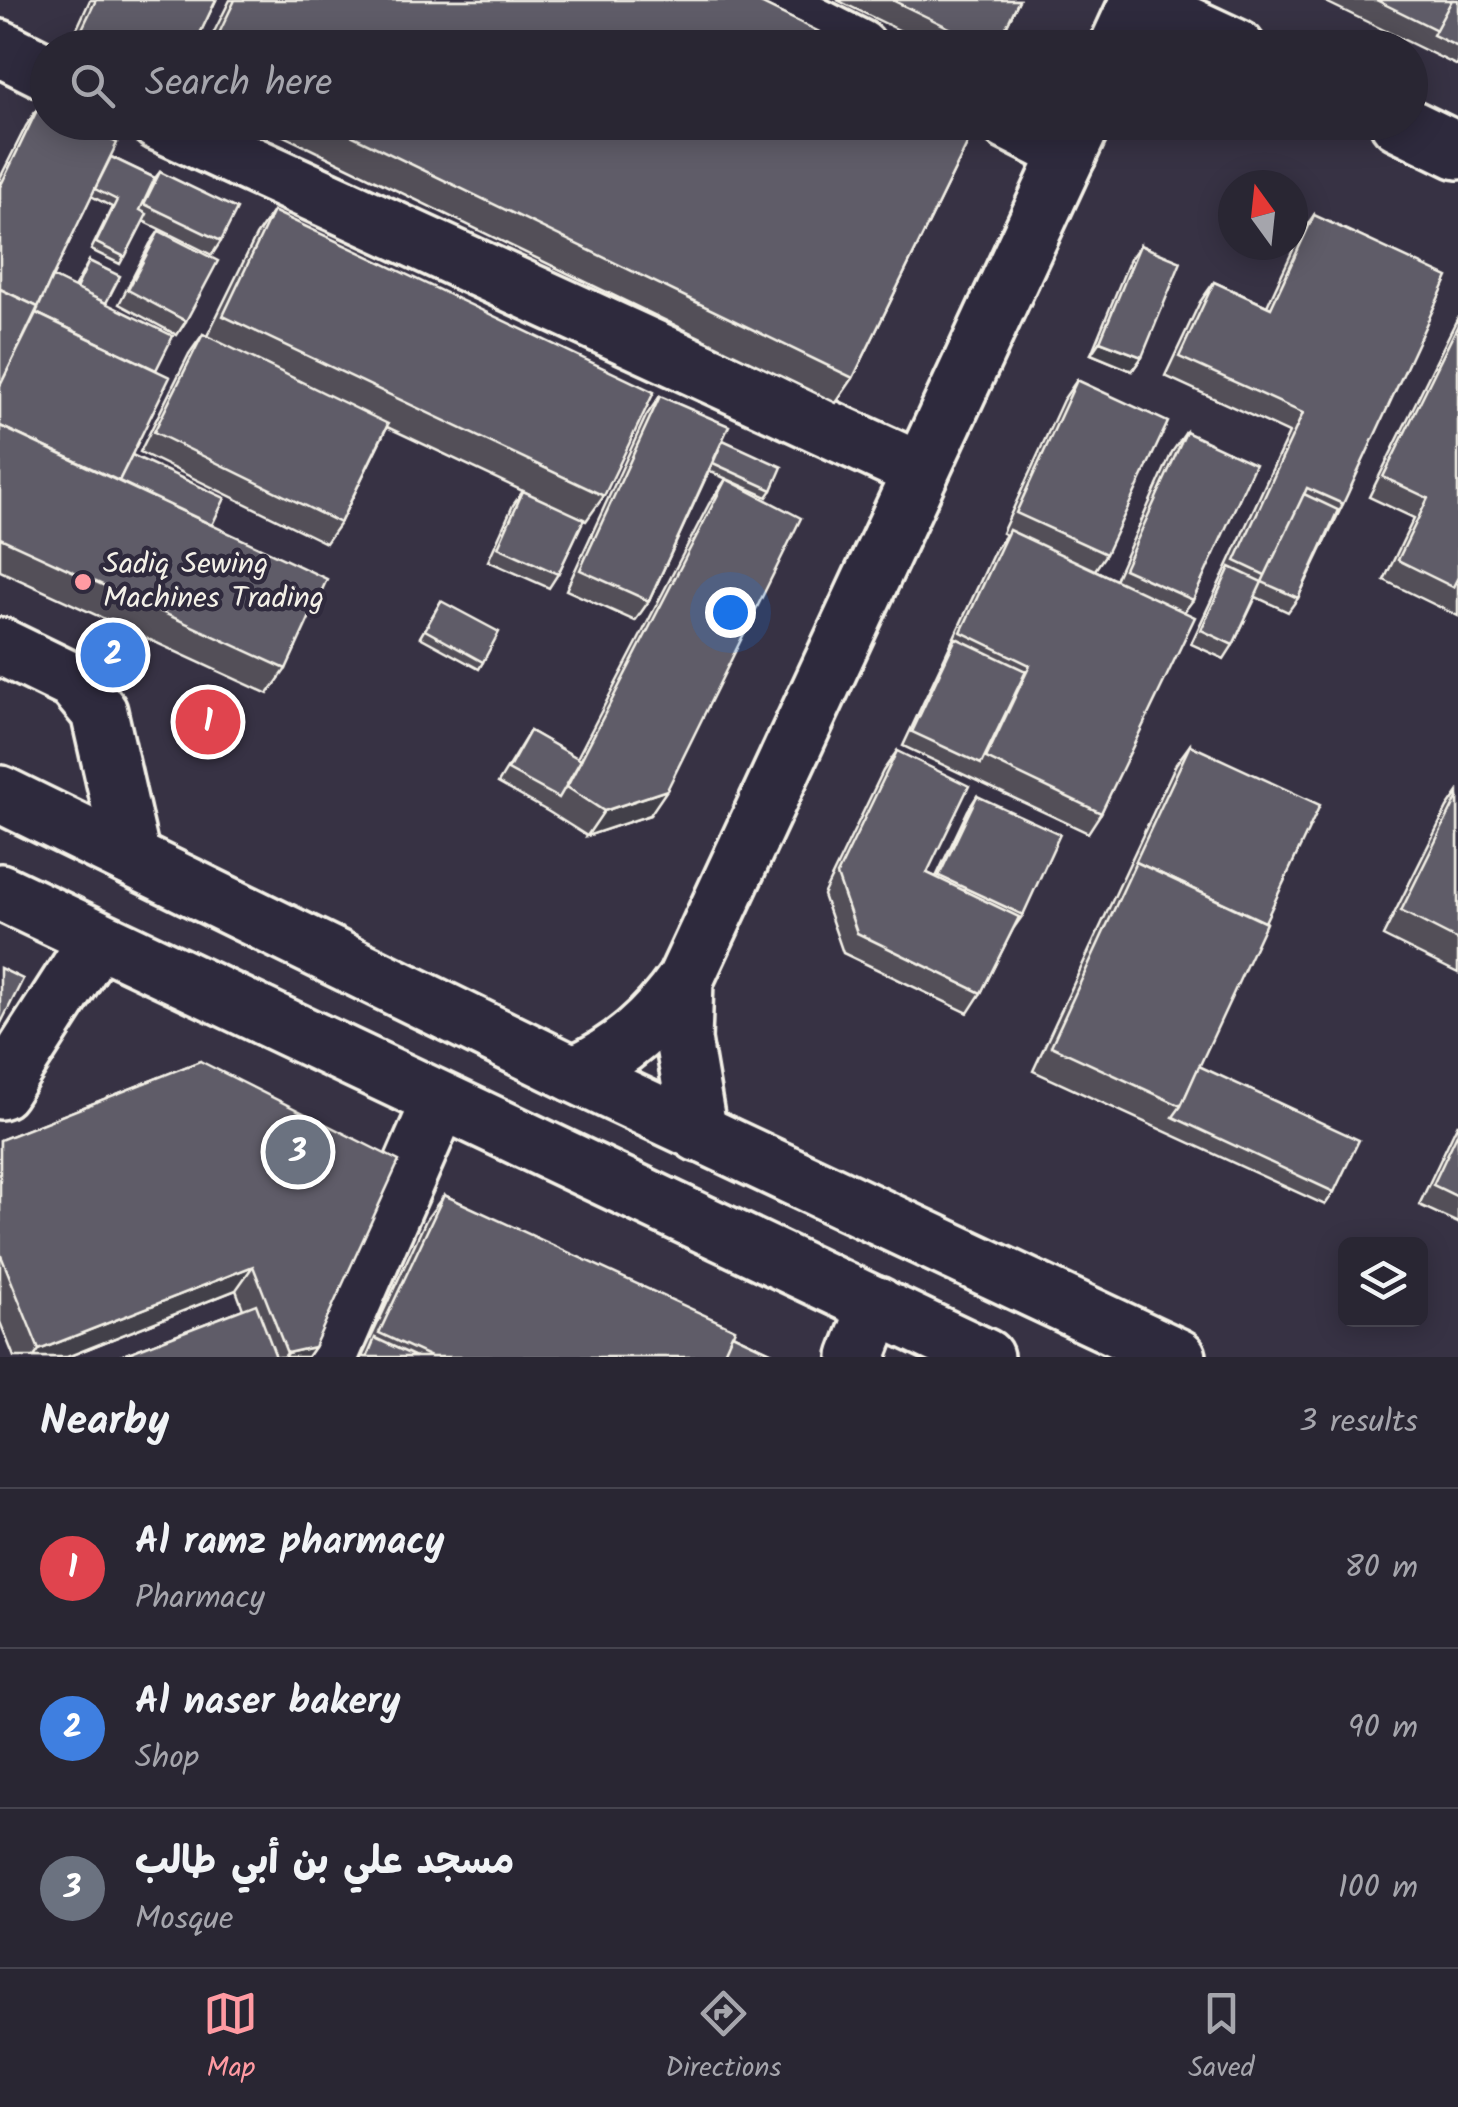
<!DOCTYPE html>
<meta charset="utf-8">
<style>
:root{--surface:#292633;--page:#312e3b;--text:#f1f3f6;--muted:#a5a5ac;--line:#45434e;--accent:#ff9aa2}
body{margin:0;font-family:Kalam,"Playpen Sans Arabic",sans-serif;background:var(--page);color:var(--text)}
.controls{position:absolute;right:30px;bottom:30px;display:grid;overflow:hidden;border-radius:15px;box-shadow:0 5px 25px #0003}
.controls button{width:90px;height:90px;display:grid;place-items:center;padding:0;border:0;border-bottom:2px solid var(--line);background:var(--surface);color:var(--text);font:50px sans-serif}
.compass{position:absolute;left:1218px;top:170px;width:90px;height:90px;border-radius:50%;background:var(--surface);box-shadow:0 5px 25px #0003;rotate:345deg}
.you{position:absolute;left:730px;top:612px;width:35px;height:35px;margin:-25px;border:8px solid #fff;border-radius:50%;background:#1a73e8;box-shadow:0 0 0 15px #1a73e833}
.badge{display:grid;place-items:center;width:65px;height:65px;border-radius:50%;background:var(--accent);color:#fff;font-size:32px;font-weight:700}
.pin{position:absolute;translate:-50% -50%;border:5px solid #fff;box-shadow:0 2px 10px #0006}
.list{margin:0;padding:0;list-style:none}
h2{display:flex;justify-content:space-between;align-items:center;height:130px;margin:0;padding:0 40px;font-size:42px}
h2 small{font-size:32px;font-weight:400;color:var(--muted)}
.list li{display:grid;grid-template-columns:65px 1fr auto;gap:30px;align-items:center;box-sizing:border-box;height:160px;padding:0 40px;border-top:2px solid var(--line)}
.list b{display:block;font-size:38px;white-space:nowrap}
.list p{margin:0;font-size:32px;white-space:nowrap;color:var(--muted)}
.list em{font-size:32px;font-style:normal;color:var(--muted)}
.icon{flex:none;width:55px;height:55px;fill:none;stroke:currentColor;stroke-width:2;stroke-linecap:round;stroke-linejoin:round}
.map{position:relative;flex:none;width:1458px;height:1357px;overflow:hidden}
.search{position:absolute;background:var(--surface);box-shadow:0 5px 25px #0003;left:30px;right:30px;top:30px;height:110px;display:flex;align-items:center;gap:25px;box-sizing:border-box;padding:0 35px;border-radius:55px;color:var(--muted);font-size:38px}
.sheet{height:610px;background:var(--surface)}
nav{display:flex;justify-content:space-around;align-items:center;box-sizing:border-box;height:140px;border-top:2px solid var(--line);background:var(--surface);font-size:28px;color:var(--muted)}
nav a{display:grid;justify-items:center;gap:5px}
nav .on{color:var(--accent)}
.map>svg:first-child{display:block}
</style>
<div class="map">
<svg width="1458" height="1357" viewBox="0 0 1458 1357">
<rect width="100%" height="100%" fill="#373244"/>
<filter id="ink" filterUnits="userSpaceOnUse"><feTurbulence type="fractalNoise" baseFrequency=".01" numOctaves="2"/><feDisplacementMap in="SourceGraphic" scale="20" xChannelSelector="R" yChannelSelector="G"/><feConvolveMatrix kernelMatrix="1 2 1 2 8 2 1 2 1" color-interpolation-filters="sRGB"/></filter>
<g filter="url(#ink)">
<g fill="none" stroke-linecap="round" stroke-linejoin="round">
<!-- minor casing -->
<g stroke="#f4f1e8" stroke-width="62">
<g id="minor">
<path d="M 764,0 L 859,48"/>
<path d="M 1138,2 L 1237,48"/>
<path d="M 0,48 L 48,72"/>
<path d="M 1117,48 L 1139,0"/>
<path d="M 158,122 L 921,471"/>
<path d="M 1008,122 L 1069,153"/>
<path d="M 1398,122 L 1458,151"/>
<path d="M 0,646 L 74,682 L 99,712 L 132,858"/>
<path d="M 685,980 L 683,1040 L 699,1134"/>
<path d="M 574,1074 C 621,1052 655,1023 685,980 L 1083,122"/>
<path d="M 0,1091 L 97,940"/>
<path d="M 329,1357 L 440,1102"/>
<path d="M 857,1357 L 877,1305"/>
</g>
</g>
<!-- major casing -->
<g stroke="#f4f1e8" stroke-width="62">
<g id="major">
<path d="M 0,794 L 574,1074 L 1178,1357"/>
<path d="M 0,892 L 985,1357"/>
</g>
</g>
<!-- minor -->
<use href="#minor" stroke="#2f2a3d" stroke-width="55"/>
<!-- major -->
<use href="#major" stroke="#2f2a3d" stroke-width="55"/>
</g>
<!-- wall -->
<g fill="#524f59" stroke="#f4f1e8" stroke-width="2.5">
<path d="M 90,0 L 216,0 L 193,48 L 68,48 Z"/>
<path d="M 230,0 L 754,0 L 852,48 L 206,48 Z"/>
<path d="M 837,0 L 1019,0 L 996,48 L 936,48 Z"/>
<path d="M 1322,0 L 1458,0 L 1458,66 Z"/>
<path d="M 39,106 L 111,157 L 155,178 L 160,172 L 221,241 L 212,255 L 143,221 L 120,264 L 91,250 L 112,207 L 91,196 L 52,277 L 74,288 L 89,261 L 106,303 L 156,370 L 132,455 L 212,525 L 286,669 L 268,694 L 0,571 L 0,178 L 26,126 Z"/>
<path d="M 255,122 L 978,122 L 853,378 L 836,403 Z"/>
<path d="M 273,211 L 604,496 L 586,521 L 583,520 L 558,574 L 549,588 L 488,561 L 513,505 L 523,491 L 529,494 L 387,427 L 340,523 L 326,543 L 140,452 L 189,354 L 203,334 L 207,336 L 256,236 Z"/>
<path d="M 1314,215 L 1343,504 L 1298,598 L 1288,612 L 1256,597 L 1233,645 L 1224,659 L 1191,644 L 1289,433 L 1165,376 L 1200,302 L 1214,282 L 1267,306 L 1300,235 Z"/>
<path d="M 159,231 L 186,321 L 177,335 L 119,304 L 150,244 Z"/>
<path d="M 1140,245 L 1142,357 L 1132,371 L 1091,354 L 1130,259 Z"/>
<path d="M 1458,317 L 1458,616 L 1384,580 L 1414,518 L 1369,497 Z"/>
<path d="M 1077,380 L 1106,554 L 1095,570 L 1115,580 L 1172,452 L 1186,432 L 1193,600 L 1184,612 L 1101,813 L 1088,833 L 903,746 L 995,550 L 1006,535 L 1002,533 L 1063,400 Z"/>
<path d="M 660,396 L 723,440 L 772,490 L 767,497 L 709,471 L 649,601 L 635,621 L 566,590 L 646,416 Z"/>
<path d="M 726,479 L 650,815 L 587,836 L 549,812 L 498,783 L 530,731 L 577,758 L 709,504 Z"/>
<path d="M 441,601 L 483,662 L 479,669 L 420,637 Z"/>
<path d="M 1190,745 L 1199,1066 L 1334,1192 L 1325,1205 L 1033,1071 L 1176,764 Z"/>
<path d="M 897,751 L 927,873 L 936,877 L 968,810 L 977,796 L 1023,915 L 1013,929 L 981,993 L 968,1013 L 843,953 L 823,895 L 883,771 Z"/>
<path d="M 1458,792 L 1458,973 L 1383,936 L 1447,808 Z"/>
<path d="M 200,1061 L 314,1347 L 307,1357 L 118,1357 L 243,1309 L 236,1290 L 67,1357 L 14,1357 L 0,1322 L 0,1140 Z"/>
<path d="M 1458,1123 L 1458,1223 L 1419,1205 Z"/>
<path d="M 444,1195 L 732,1334 L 781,1357 L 362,1357 L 426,1220 Z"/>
</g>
<!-- shaded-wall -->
<g fill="#424048" stroke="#f4f1e8" stroke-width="2.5">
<path d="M 1100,341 L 1142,357 L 1132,371 L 1091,354 Z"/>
<path d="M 667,790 L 650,815 L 587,836 L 604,811 Z"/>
<path d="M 253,1266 L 236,1290 L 67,1357 L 34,1357 L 39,1350 Z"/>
<path d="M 314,1347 L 307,1357 L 284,1357 L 287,1353 Z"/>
</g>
<!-- building -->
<g fill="#5f5c67" stroke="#f4f1e8" stroke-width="2.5">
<path d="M 96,0 L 216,0 L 193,48 L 122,48 L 82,29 Z"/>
<path d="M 235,0 L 754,0 L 852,48 L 212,48 Z"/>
<path d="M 892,0 L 1019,0 L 996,48 L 991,48 Z"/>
<path d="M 1376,0 L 1452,0 L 1437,30 Z"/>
<path d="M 1452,0 L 1458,0 L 1458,47 L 1433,35 Z"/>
<path d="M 39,106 L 48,110 L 48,122 L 74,122 L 117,143 L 38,307 L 0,289 L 0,187 Z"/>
<path d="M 324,122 L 978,122 L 853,378 Z"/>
<path d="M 111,157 L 155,178 L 140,210 L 147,214 L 125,257 L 96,243 L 117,200 L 95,189 Z"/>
<path d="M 160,172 L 237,209 L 221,241 L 144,204 Z"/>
<path d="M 273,211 L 654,392 L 604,496 L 223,316 Z"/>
<path d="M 1314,215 L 1448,277 L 1343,504 L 1307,488 L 1267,576 L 1235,561 L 1303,413 L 1179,357 L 1214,282 L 1271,308 Z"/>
<path d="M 159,231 L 218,261 L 186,321 L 128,290 Z"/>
<path d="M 1140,245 L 1181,262 L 1142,357 L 1100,341 Z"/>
<path d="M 89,261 L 120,276 L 106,303 L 76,289 Z"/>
<path d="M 52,277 L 173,336 L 156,370 L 36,313 Z"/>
<path d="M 0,289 L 38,307 L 0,386 Z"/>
<path d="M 36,313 L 170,377 L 119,481 L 0,426 L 0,386 Z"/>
<path d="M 1458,325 L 1458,577 L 1453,587 L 1398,560 L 1428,498 L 1383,477 Z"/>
<path d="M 203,334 L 388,424 L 340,523 L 154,432 Z"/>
<path d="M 1077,380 L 1168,422 L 1106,554 L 1016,513 Z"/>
<path d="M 660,396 L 729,426 L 649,601 L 580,570 Z"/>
<path d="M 0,426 L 327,579 L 286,669 L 0,538 Z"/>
<path d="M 1186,432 L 1255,464 L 1193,600 L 1124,569 Z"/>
<path d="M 723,440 L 782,467 L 772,490 L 713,463 Z"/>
<path d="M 132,455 L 225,498 L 212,525 L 119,481 Z"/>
<path d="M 726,479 L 801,518 L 667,790 L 604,811 L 567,787 Z"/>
<path d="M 523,491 L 584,519 L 558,574 L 498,547 Z"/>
<path d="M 1304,494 L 1338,510 L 1298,598 L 1262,582 Z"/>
<path d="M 1009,530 L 1195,617 L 1101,813 L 986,758 L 1030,665 L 961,632 Z"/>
<path d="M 1230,567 L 1262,582 L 1233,645 L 1201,630 Z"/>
<path d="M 441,601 L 499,632 L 483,662 L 425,630 Z"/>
<path d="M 956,638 L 1026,671 L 981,764 L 912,732 Z"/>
<path d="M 530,731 L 581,760 L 559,798 L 508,770 Z"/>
<path d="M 1190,745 L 1320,805 L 1265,922 L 1136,862 L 1133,867 Z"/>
<path d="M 897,751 L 969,786 L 927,873 L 1019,917 L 981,993 L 857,933 L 837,875 Z"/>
<path d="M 977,796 L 1060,834 L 1023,915 L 939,876 Z"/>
<path d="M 1458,796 L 1458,940 L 1401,911 Z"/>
<path d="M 1136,862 L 1266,923 L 1181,1106 L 1051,1046 Z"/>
<path d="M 0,968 L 23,979 L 0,1025 Z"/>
<path d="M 200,1061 L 399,1161 L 314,1347 L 287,1353 L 253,1266 L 39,1350 L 0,1253 L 0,1140 Z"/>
<path d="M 1199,1066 L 1359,1140 L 1334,1192 L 1173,1117 L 1181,1106 Z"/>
<path d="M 1458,1132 L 1458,1197 L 1433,1185 Z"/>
<path d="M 444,1195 L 735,1329 L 722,1357 L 431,1357 L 379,1333 Z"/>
<path d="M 256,1304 L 276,1357 L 118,1357 Z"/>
<path d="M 732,1334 L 781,1357 L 722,1357 Z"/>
<path d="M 375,1338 L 416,1357 L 367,1357 Z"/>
</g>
</g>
<!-- markers -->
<circle fill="#ff9aa2" stroke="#2f2a3d" stroke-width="4" cx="83" cy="582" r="10"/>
<g text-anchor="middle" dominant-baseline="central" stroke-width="9" stroke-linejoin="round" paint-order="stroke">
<!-- poi labels -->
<g font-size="30" fill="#f4f1e8" stroke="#2f2a3d" text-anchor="start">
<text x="103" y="565">Sadiq Sewing<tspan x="103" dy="34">Machines Trading</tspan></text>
</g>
</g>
</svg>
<div class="controls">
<button><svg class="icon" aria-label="layers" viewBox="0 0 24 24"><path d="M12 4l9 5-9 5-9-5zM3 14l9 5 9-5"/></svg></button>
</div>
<svg class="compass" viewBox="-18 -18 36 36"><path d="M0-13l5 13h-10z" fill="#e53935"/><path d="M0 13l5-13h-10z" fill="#a5a5ac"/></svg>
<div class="you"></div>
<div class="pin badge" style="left:208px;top:722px;background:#e0444e">1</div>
<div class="pin badge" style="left:113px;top:655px;background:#3f7fe0">2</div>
<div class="pin badge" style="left:298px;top:1152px;background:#6b7280">3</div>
<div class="search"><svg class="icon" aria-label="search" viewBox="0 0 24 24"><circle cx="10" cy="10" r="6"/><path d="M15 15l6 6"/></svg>Search here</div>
</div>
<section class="sheet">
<h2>Nearby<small>3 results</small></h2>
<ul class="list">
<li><span class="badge" style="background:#e0444e">1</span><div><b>Al ramz pharmacy</b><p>Pharmacy</p></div><em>80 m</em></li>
<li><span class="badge" style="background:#3f7fe0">2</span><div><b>Al naser bakery</b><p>Shop</p></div><em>90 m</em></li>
<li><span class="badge" style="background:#6b7280">3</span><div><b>مسجد علي بن أبي طالب</b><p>Mosque</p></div><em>100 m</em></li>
</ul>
</section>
<nav>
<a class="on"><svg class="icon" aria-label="map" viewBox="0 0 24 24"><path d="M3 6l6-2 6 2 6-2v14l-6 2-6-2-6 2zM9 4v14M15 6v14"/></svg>Map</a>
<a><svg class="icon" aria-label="directions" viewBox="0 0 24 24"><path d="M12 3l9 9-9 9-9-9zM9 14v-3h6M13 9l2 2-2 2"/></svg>Directions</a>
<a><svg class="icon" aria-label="saved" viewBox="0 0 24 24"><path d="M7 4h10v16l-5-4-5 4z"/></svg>Saved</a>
</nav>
